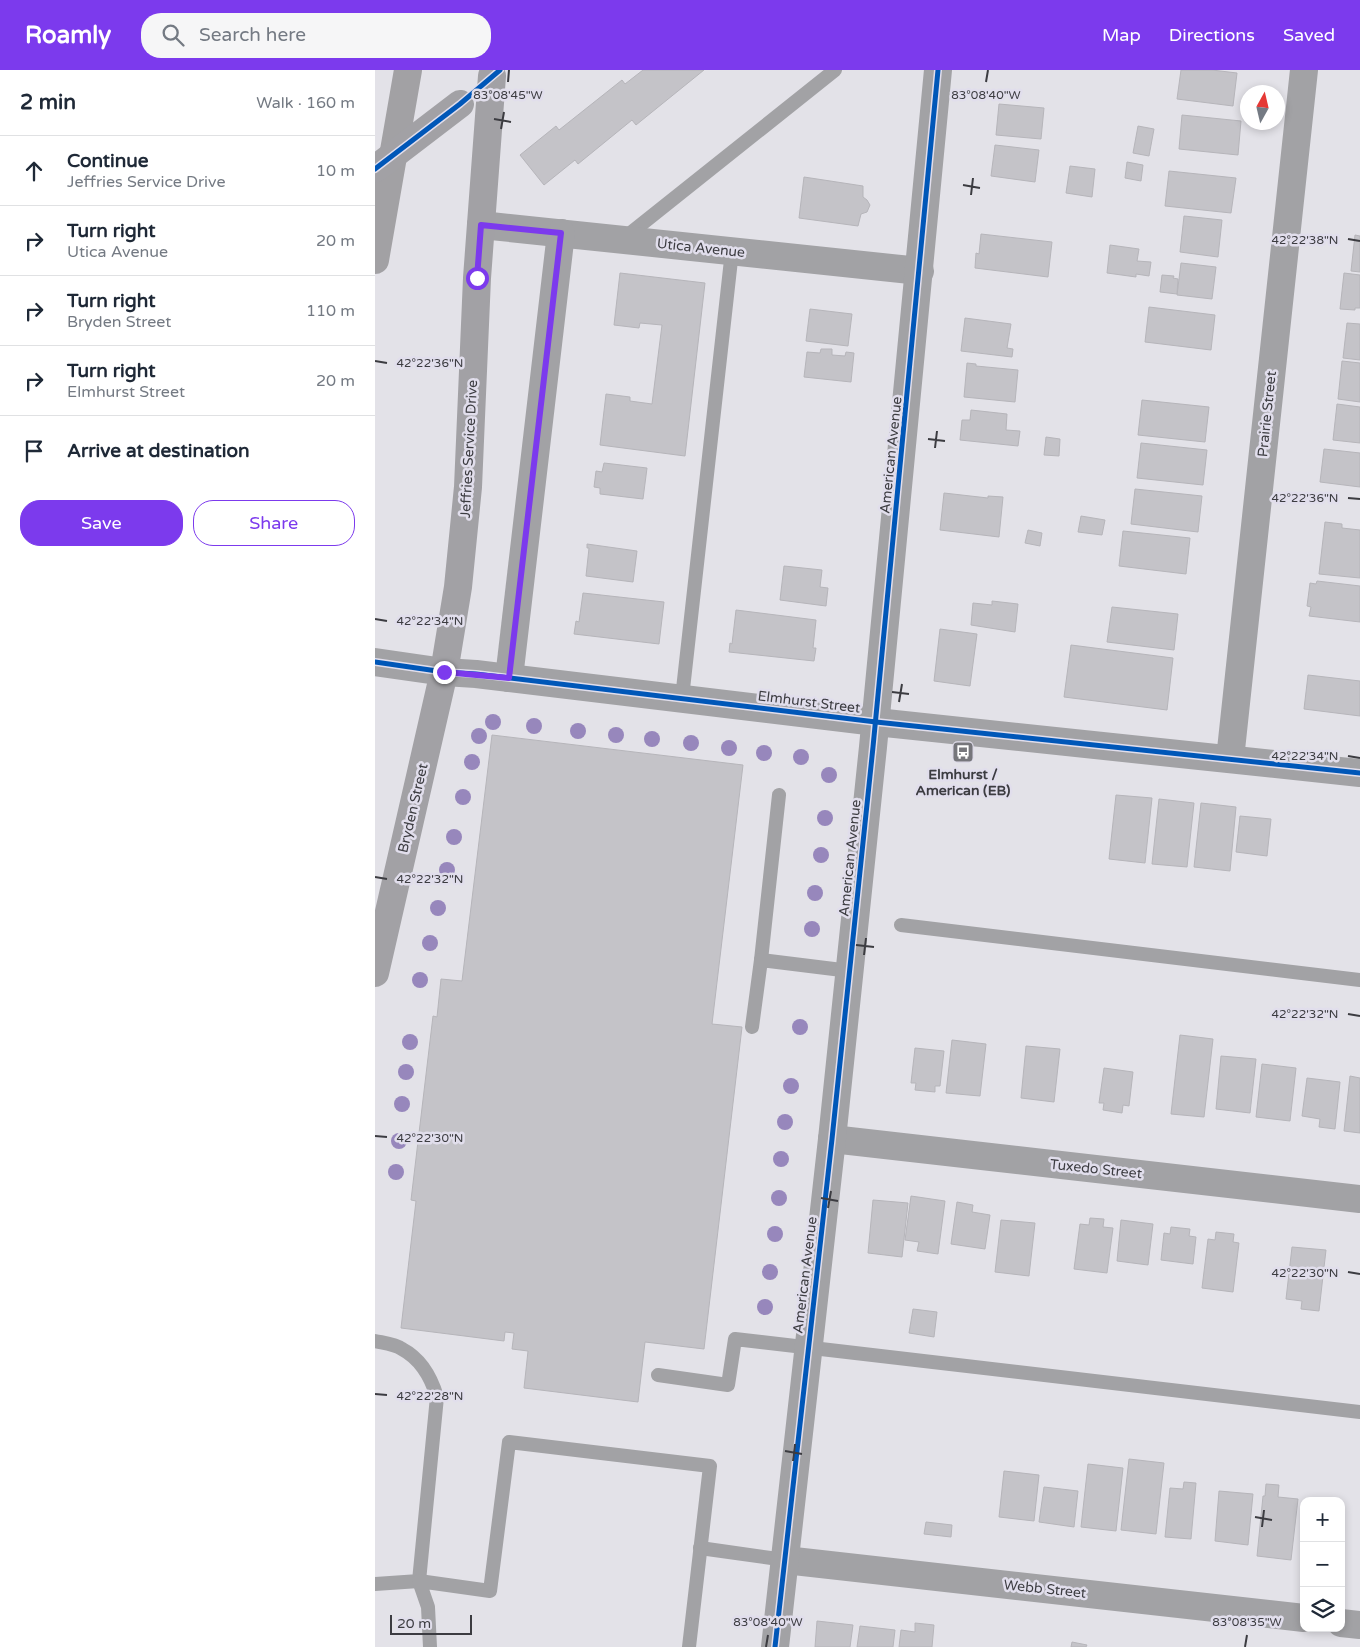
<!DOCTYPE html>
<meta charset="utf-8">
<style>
:root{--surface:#fff;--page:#f6f6f7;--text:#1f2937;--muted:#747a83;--line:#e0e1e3;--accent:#7c3aed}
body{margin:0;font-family:"Varela Round",sans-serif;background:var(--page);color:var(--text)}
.controls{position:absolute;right:15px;bottom:15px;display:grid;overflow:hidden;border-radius:10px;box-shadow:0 2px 8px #0003}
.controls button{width:45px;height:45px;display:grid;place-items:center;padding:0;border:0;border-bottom:1px solid var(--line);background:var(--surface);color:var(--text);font:25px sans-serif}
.compass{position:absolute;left:865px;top:15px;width:45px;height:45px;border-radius:50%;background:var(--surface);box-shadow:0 2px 8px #0003;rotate:8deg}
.scale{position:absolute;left:15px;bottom:12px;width:82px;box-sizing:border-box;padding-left:5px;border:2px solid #3c3c41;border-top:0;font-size:14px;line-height:18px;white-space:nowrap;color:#3c3c41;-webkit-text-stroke:4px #e1deec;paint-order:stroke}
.stop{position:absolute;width:15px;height:15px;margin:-11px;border:4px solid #7c3aed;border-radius:50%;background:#fff}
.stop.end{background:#7c3aed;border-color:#fff;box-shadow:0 1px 5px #0008}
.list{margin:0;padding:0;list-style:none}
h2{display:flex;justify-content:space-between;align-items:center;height:65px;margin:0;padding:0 20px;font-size:21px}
h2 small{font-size:16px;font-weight:400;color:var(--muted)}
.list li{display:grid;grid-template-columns:32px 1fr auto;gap:15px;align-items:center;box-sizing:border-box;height:70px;padding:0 20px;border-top:1px solid var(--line)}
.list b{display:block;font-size:19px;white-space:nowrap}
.list p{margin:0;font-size:16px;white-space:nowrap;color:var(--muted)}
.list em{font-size:16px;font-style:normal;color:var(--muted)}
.actions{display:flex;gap:10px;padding:15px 20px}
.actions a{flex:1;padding:11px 0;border:1px solid var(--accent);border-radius:20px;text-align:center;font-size:18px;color:var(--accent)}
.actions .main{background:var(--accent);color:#fff}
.icon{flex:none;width:28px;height:28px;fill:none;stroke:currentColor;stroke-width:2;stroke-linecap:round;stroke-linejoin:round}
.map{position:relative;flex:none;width:985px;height:1577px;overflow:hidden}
header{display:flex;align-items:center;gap:30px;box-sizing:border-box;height:70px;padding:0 25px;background:var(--accent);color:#fff}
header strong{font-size:24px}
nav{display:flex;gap:28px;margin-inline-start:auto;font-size:18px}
.search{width:350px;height:45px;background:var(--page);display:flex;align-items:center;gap:12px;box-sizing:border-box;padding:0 18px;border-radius:20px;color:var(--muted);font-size:19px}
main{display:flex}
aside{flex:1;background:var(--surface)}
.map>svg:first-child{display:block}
</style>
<header>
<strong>Roamly</strong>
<div class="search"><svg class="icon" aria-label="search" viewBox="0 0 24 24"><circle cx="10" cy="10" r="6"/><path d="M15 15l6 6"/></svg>Search here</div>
<nav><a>Map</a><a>Directions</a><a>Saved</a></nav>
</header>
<main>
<aside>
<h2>2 min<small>Walk · 160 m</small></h2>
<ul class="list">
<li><svg class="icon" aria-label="ahead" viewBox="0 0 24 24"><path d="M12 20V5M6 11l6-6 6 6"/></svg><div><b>Continue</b><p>Jeffries Service Drive</p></div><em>10 m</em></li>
<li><svg class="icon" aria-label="right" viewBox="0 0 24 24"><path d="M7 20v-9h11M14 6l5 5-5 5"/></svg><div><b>Turn right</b><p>Utica Avenue</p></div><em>20 m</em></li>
<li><svg class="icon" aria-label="right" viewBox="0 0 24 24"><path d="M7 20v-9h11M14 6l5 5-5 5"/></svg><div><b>Turn right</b><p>Bryden Street</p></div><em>110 m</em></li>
<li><svg class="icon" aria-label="right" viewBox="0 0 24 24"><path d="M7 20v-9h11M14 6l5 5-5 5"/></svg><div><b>Turn right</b><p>Elmhurst Street</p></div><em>20 m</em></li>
<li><svg class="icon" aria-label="arrive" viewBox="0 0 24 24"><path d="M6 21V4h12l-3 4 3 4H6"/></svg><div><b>Arrive at destination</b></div></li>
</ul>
<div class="actions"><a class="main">Save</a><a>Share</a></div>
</aside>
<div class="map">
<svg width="985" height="1577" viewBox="0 0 985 1577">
<rect width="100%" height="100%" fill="#e3e2e8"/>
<!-- building -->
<g fill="#c4c3c8" stroke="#b6b5ba">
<path d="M 268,0 L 329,0 L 261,55 L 257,50 L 203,94 L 200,90 L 169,115 L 145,85 L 181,56 L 184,60 L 247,10 L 250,14 Z"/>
<path d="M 806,0 L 837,0 L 862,3 L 858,36 L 802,29 Z"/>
<path d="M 624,34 L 669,38 L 666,69 L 621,65 Z"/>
<path d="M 807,45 L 866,51 L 863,85 L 804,79 Z"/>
<path d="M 763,56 L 779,59 L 774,86 L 758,83 Z"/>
<path d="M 620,75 L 664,80 L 660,112 L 616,106 Z"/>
<path d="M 752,92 L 768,95 L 766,111 L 750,108 Z"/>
<path d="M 695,96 L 720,99 L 717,127 L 691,123 Z"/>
<path d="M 794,101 L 861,108 L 856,143 L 790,136 Z"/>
<path d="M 429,107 L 488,116 L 488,127 L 492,130 L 495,135 L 492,142 L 486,144 L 483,156 L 424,148 Z"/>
<path d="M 809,146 L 847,150 L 843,187 L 805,182 Z"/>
<path d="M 606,164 L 677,172 L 673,207 L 600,198 L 601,183 L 604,184 Z"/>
<path d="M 980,165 L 985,166 L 985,202 L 976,201 Z"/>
<path d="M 735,175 L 764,179 L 762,191 L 776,192 L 774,206 L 761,204 L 761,207 L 732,203 Z"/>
<path d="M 806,193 L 841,197 L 837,229 L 802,225 Z"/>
<path d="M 245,203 L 330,213 L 310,386 L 225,375 L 231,324 L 255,327 L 255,331 L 277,334 L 287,255 L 265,253 L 264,258 L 239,255 Z"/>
<path d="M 969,203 L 985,205 L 985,238 L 980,238 L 980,240 L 965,239 Z"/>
<path d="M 787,205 L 799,206 L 798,208 L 803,209 L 802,224 L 785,222 Z"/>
<path d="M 774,237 L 840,245 L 836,280 L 770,272 Z"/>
<path d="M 435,239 L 477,244 L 473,276 L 431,271 Z"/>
<path d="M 590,248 L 636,254 L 632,278 L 638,279 L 637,287 L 586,281 Z"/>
<path d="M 972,253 L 985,254 L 985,290 L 968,288 Z"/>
<path d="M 446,279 L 457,279 L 457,285 L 470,286 L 471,282 L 479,283 L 476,312 L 429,307 L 432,282 L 445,283 Z"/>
<path d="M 967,291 L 985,293 L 985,332 L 963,329 Z"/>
<path d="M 592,293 L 601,294 L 601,296 L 643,300 L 640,332 L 589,327 Z"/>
<path d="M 767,330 L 834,337 L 830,372 L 763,365 Z"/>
<path d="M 962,334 L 985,337 L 985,373 L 958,370 Z"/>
<path d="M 596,340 L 632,344 L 631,360 L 645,361 L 643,376 L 585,370 L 587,350 L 595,350 Z"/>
<path d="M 671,367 L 685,369 L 684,386 L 669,385 Z"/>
<path d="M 766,373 L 832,380 L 828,415 L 762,408 Z"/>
<path d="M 949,379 L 985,383 L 985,417 L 945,412 Z"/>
<path d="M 229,393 L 272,398 L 268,429 L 225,424 L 225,418 L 219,417 L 221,401 L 227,402 Z"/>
<path d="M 760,419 L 827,426 L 823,462 L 756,454 Z"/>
<path d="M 569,423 L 613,428 L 613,426 L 628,427 L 624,467 L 565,460 Z"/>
<path d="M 706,446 L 730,450 L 727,465 L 703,462 Z"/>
<path d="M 950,452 L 967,454 L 967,458 L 985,460 L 985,508 L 944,504 Z"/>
<path d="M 653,460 L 667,463 L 665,476 L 650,473 Z"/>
<path d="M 748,461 L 815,468 L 811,504 L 744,496 Z"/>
<path d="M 212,474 L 262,481 L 258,512 L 211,506 L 214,478 L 212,478 Z"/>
<path d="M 409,496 L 447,500 L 445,517 L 453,518 L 451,536 L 405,530 Z"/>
<path d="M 942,511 L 985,516 L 985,552 L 934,546 L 936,537 L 932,536 L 935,513 L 941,514 Z"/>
<path d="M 208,523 L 289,532 L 284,574 L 199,564 L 201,551 L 204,552 Z"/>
<path d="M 617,531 L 643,534 L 640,562 L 596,555 L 598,533 L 617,535 Z"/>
<path d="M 737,537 L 803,544 L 799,580 L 732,572 Z"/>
<path d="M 361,540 L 441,550 L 438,578 L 441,578 L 439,591 L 354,582 L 355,573 L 357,574 Z"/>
<path d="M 565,559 L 602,564 L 595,616 L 559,611 Z"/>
<path d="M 696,575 L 798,588 L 792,640 L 689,627 Z"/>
<path d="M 933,605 L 985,611 L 985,646 L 929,639 Z"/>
<path d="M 117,665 L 368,695 L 337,954 L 367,957 L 329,1279 L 270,1272 L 263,1332 L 149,1318 L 153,1281 L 137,1279 L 139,1263 L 130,1262 L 129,1271 L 26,1258 L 41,1131 L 36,1130 L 58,946 L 62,947 L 66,909 L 87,911 Z"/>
<path d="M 741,725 L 777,728 L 770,793 L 734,789 Z"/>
<path d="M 784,729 L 819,733 L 812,797 L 777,794 Z"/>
<path d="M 826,733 L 861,737 L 855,801 L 819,797 Z"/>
<path d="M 865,746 L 896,749 L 892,786 L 861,782 Z"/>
<path d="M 805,965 L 838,969 L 829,1047 L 796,1044 Z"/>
<path d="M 577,970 L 611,974 L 605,1026 L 571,1023 Z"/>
<path d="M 651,976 L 685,979 L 679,1032 L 646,1028 Z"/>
<path d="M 540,978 L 569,981 L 565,1016 L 560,1016 L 560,1022 L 540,1020 L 541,1013 L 536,1013 Z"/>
<path d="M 846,986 L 881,989 L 875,1043 L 841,1039 Z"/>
<path d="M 887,994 L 921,998 L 915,1051 L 881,1047 Z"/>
<path d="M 729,998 L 758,1002 L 754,1036 L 748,1035 L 747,1043 L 728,1040 L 729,1033 L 724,1033 Z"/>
<path d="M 975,1006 L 985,1008 L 985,1063 L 969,1061 Z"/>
<path d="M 932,1008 L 965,1012 L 960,1059 L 944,1057 L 945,1049 L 927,1046 Z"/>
<path d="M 536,1126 L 570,1131 L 563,1184 L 542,1181 L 544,1172 L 530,1170 Z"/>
<path d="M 498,1130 L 533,1133 L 527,1187 L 493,1183 Z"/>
<path d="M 582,1132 L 598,1135 L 597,1142 L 615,1145 L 610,1179 L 576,1174 Z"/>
<path d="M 715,1148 L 729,1149 L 728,1157 L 738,1158 L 732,1203 L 699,1199 L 705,1154 L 714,1155 Z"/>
<path d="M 626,1150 L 660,1153 L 654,1206 L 620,1202 Z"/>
<path d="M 746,1150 L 778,1154 L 773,1195 L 742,1191 Z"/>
<path d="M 796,1157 L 815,1159 L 814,1166 L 821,1167 L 818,1194 L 786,1190 L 789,1163 L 795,1164 Z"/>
<path d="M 841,1162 L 859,1164 L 858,1172 L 864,1173 L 858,1222 L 827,1218 L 833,1169 L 840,1170 Z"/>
<path d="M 917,1177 L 951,1180 L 944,1241 L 926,1239 L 927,1231 L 911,1229 Z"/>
<path d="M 538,1239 L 562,1242 L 559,1267 L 534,1263 Z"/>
<path d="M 754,1389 L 789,1393 L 781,1464 L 746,1460 Z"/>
<path d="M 713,1394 L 748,1398 L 741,1461 L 706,1457 Z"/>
<path d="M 629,1401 L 664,1405 L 659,1451 L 624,1447 Z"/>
<path d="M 809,1412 L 821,1413 L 816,1469 L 790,1467 L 795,1418 L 808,1419 Z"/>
<path d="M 891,1414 L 904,1415 L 903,1427 L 923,1429 L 916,1490 L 882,1486 L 888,1426 L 890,1426 Z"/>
<path d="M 669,1417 L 703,1421 L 699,1457 L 664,1452 Z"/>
<path d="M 844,1421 L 878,1424 L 873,1475 L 840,1471 Z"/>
<path d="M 551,1452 L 577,1455 L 576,1467 L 549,1464 Z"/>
<path d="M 442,1551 L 478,1555 L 475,1577 L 440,1577 Z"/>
<path d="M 540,1553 L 559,1555 L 557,1577 L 524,1577 L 526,1560 L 540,1562 Z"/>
<path d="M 485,1556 L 520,1560 L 518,1577 L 482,1577 Z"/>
<path d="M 697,1572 L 712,1575 L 711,1577 L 696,1577 Z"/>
</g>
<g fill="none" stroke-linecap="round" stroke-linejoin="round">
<!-- lane -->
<g stroke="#a2a2a5" stroke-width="14">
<path d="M 248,169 L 460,0"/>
<path d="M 307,628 L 357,181"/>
<path d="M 526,855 L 985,910"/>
<path d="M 386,890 L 404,725"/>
<path d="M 377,957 L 386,890 L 475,901"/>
<path d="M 0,1271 C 9,1273 20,1274 27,1279 C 46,1289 56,1307 62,1327 L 44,1511 L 0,1514"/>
<path d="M 283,1305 L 353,1315 L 360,1269 L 985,1342"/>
<path d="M 325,1478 L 410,1490"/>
<path d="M 55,1577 L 53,1537 L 44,1511 L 115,1521 L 134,1372 L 335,1396 L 314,1577"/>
</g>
<!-- street -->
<g stroke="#a2a2a5" stroke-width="28">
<path d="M 106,155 L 545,201"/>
<path d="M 0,592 L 69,602 L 101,604 L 501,652 L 985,703"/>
<path d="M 134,608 L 186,163"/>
<path d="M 855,689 L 929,0"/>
<path d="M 457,1069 L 985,1129"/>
<path d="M 410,1490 L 929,1548"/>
<path d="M 966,1553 L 985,1555"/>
<path d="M 400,1577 L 457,1069 L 498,677 L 563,0"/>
</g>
<!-- secondary -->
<path stroke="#a2a1a5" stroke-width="28" d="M 0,903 L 69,602 L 83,517 L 93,417 L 102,208 L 117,6"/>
<!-- highway -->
<path stroke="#a2a1a4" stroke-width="28" d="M 0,190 L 33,0"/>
<!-- secondary-bridge -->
<path stroke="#a2a1a5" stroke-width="28" d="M 0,99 L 85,34"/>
<!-- cycleway casing -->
<g stroke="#e1deec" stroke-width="8">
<g id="cycleway">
<path d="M 0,99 L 85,34 L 125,0"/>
<path d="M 0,592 L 69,602 L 101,604 L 501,652 L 985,703"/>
<path d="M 400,1577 L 457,1069 L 498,677 L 563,0"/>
</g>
</g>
<!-- cycleway -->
<use href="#cycleway" stroke="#0057b8" stroke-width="5"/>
</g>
<!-- trees -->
<g fill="#9787bc">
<circle cx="118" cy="652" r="8"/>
<circle cx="159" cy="656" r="8"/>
<circle cx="203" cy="661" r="8"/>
<circle cx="241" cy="665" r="8"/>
<circle cx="104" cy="666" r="8"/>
<circle cx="277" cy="669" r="8"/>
<circle cx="316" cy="673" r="8"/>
<circle cx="354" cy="678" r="8"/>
<circle cx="389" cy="683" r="8"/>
<circle cx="426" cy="687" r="8"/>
<circle cx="97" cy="692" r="8"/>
<circle cx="454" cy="705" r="8"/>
<circle cx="88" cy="727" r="8"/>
<circle cx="450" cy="748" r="8"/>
<circle cx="79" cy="767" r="8"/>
<circle cx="446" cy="785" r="8"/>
<circle cx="72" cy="800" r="8"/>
<circle cx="440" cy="823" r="8"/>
<circle cx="63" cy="838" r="8"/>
<circle cx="437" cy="859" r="8"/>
<circle cx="55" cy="873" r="8"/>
<circle cx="45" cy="910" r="8"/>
<circle cx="425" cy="957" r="8"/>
<circle cx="35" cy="972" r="8"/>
<circle cx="31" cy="1002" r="8"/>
<circle cx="416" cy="1016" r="8"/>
<circle cx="27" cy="1034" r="8"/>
<circle cx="410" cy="1052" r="8"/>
<circle cx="24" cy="1071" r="8"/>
<circle cx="406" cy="1089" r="8"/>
<circle cx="21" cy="1102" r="8"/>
<circle cx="404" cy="1128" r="8"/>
<circle cx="400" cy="1164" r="8"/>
<circle cx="395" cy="1202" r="8"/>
<circle cx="390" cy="1237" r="8"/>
</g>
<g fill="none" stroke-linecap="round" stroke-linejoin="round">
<!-- route -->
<path stroke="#7c3aed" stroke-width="6" d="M 69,602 L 134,608 L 186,163 L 106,155 L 102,208"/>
</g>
<!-- ticks -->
<path fill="none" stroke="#3c3c41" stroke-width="2" d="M 133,12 L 134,0M 611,12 L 613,0M 119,49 L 136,52M 126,59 L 129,42M 588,115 L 605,118M 596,125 L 598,108M 973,169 L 985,171M 0,291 L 12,293M 553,369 L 570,371M 560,378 L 562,361M 973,428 L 985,429M 0,549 L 12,551M 517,622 L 534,624M 524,632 L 527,614M 973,686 L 985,688M 0,807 L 12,809M 481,875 L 499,877M 489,885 L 491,868M 973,944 L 985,946M 0,1066 L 12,1067M 446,1128 L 463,1131M 453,1138 L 456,1121M 973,1202 L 985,1204M 0,1324 L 12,1325M 410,1381 L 427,1384M 418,1391 L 420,1374M 880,1447 L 897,1450M 887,1457 L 889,1440M 391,1577 L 393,1565M 870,1577 L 872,1565"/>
<!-- icons -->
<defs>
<g id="bus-square" transform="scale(1.125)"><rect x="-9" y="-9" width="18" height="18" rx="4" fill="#76767b" stroke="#e1deec"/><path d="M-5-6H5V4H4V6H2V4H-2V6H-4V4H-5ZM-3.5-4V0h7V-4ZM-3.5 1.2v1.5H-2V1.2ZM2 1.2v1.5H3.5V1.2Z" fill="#fff"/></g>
</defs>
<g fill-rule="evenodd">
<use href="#bus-square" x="588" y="682"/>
</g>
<g text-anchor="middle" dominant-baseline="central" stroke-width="5" stroke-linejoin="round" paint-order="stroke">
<!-- street labels -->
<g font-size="14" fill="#3c3c41" stroke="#e1deec">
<text transform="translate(326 178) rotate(6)">Utica Avenue</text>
<text transform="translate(892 344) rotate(-84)">Prairie Street</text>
<text transform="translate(94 379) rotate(-87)">Jeffries Service Drive</text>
<text transform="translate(516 385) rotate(-84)">American Avenue</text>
<text transform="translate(434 632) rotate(7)">Elmhurst Street</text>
<text transform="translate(38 738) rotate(-77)">Bryden Street</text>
<text transform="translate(475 788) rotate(-84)">American Avenue</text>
<text transform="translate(721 1099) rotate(6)">Tuxedo Street</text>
<text transform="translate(430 1205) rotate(-83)">American Avenue</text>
<text transform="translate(670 1519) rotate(6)">Webb Street</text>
</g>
<!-- poi labels -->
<g font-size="14" font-weight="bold" fill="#3c3c41" stroke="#e1deec">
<text x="588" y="704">Elmhurst /<tspan x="588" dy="16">American (EB)</tspan></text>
</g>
</g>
<g font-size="12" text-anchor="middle" fill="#3c3c41" stroke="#e1deec" stroke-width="5" stroke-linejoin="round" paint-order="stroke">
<text x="133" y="29">83°08'45"W</text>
<text x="611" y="29">83°08'40"W</text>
<text x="930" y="174">42°22'38"N</text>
<text x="55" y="297">42°22'36"N</text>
<text x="930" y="432">42°22'36"N</text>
<text x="55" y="555">42°22'34"N</text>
<text x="930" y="690">42°22'34"N</text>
<text x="55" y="813">42°22'32"N</text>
<text x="930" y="948">42°22'32"N</text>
<text x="55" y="1072">42°22'30"N</text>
<text x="930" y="1207">42°22'30"N</text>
<text x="55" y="1330">42°22'28"N</text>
<text x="393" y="1556">83°08'40"W</text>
<text x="872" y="1556">83°08'35"W</text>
</g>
</svg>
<div class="controls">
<button>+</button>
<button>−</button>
<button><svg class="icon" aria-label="layers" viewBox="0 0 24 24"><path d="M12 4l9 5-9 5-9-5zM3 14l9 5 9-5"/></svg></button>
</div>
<svg class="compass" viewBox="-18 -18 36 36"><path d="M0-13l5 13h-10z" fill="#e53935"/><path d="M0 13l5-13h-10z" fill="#747a83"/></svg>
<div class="scale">20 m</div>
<div class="stop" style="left:102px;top:208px"></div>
<div class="stop end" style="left:69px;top:602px"></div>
</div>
</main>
